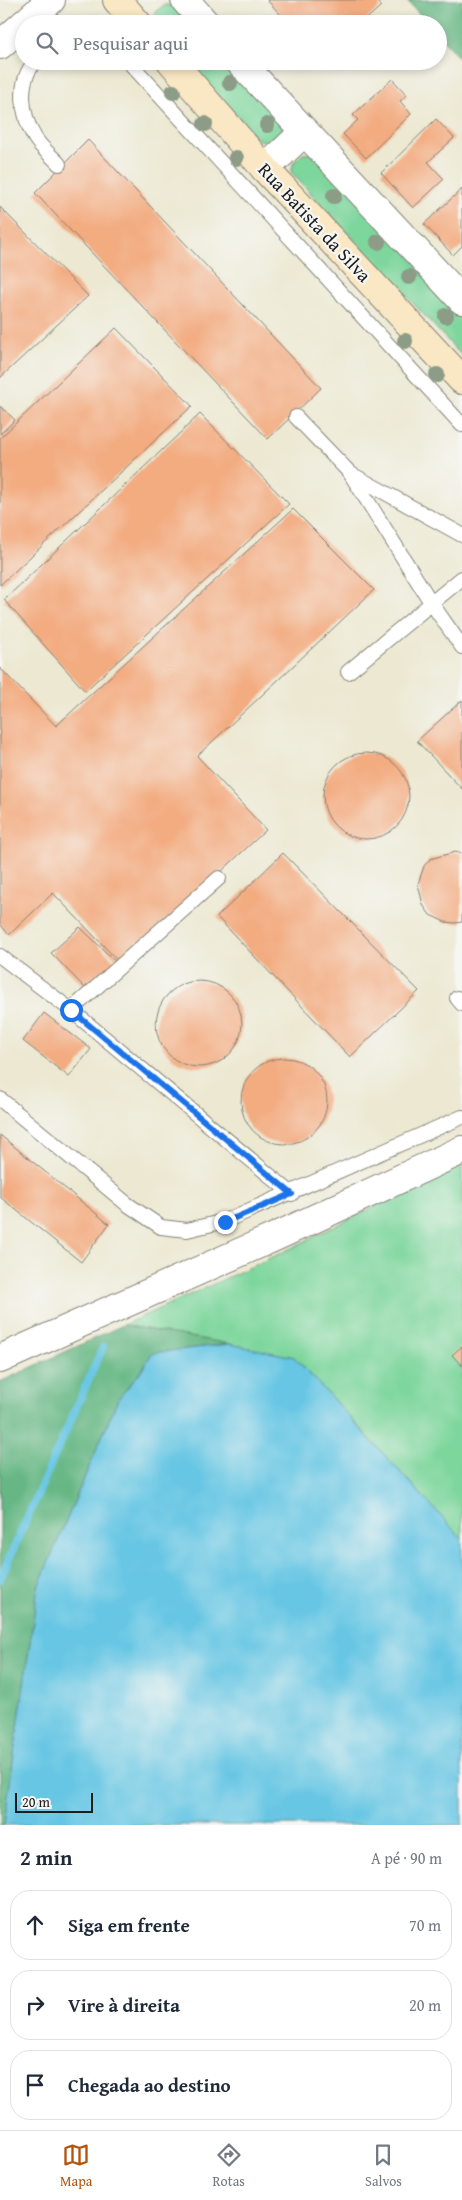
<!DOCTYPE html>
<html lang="pt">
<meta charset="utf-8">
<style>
:root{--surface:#fff;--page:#f6f6f7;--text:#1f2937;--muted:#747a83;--line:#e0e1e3;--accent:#b45309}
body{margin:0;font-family:"Gentium Book Plus",serif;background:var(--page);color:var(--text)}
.scale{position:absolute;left:15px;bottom:12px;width:78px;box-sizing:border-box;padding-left:5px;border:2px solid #1c1c1c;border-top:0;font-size:14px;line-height:18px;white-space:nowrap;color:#1c1c1c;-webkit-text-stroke:4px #f6f6f2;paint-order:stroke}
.stop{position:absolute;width:15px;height:15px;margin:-11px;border:4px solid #1a73e8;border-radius:50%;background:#fff}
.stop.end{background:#1a73e8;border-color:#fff;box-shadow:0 1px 5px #0008}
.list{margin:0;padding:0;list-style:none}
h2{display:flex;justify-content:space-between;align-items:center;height:65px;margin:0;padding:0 20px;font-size:21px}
h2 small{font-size:16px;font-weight:400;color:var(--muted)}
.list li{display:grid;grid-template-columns:32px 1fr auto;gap:15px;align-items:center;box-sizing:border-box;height:70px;margin:0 10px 10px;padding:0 10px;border:1px solid var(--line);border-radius:20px}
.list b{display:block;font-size:19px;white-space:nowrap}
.list em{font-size:16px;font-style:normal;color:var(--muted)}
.icon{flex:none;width:28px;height:28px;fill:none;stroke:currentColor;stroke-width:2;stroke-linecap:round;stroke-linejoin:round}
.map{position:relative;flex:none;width:462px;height:1825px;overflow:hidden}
.search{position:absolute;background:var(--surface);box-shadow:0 2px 8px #0003;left:15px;right:15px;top:15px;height:55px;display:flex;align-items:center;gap:12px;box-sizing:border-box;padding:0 18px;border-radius:28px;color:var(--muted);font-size:19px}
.sheet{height:305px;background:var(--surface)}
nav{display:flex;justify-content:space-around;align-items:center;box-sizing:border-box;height:70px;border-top:1px solid var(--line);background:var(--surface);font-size:14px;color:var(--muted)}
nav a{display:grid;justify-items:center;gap:2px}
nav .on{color:var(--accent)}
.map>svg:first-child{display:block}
</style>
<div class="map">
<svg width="462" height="1825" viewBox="0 0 462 1825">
<rect width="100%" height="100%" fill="#f6f6f2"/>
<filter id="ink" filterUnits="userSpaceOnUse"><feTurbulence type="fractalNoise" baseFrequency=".02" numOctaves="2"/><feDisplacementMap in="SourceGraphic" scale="10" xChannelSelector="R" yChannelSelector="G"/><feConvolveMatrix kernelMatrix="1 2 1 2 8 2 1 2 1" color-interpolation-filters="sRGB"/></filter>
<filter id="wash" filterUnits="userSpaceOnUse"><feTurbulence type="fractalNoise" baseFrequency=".0096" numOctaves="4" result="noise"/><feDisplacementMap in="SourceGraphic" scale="20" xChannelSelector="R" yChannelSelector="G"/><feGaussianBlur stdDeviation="1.12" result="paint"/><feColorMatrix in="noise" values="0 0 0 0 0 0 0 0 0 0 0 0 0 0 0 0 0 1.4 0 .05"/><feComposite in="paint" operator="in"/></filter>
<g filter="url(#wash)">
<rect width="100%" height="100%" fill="#ece8d1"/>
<!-- green -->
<g fill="#7dd69c" stroke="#4c795c">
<path d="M 164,5 L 176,5 L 194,24 L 153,24 L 155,12 Z"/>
<path d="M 187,61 L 229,61 L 284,120 L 282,132 L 271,142 L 258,140 Z"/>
<path d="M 315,153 L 462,312 L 462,356 L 291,172 L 294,161 L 303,154 Z"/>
<path d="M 462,1163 L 462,1539 L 294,1357 L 123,1325 L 279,1254 Z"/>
</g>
<!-- forest -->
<g fill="#66b784" stroke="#416a50">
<path d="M 407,0 L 462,0 L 462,61 L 438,35 L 438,24 L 428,24 Z"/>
<path d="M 123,1325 L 230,1344 L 152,1353 L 142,1370 L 118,1399 L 38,1587 L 4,1825 L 0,1825 L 0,1382 Z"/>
</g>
<!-- water -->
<path fill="#66c6e4" stroke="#417180" d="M 230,1344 L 294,1357 L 462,1539 L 462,1825 L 4,1825 L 38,1587 L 118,1399 L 142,1370 L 152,1353 Z"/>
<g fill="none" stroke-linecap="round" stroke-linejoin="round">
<!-- stream -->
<path stroke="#66c6e4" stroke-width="8" d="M 0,1579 L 103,1347"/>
</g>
<g id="blocks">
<!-- building -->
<g fill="#f3ab80">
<path d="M 267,0 L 376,0 L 381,6 L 361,24 L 289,24 Z"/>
<path d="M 392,79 L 407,95 L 400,101 L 411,114 L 366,158 L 343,134 L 358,120 L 353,115 Z"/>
<path d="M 436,119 L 454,138 L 428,162 L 444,179 L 413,208 L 381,173 Z"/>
<path d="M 88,140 L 321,388 L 268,439 L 35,193 Z"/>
<path d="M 462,189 L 462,246 L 453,255 L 424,224 Z"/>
<path d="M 0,207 L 88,296 L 0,378 Z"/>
<path d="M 116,328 L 192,406 L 0,585 L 0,438 Z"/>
<path d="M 0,406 L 15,420 L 0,434 Z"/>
<path d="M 200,414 L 289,504 L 85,691 L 4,600 Z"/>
<path d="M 293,509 L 374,590 L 197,756 L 266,830 L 121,964 L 53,893 L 9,935 L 0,924 L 0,668 L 56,726 Z"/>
<path d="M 462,700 L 462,789 L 417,741 Z"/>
<circle cx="366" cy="796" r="43"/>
<path d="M 455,852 L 462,854 L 462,922 L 455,923 L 445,922 L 430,915 L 423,905 L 418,884 L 424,866 L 430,859 Z"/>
<path d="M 283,853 L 419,991 L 350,1057 L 217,917 Z"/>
<path d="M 80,927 L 116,962 L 87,990 L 51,953 Z"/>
<circle cx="199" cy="1024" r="43"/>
<path d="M 44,1013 L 91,1049 L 69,1077 L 23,1041 Z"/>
<circle cx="284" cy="1101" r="43"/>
<path d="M 0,1135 L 109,1224 L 81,1262 L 0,1197 Z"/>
<path d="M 462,1346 L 462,1366 L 452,1355 Z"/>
</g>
</g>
</g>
<g filter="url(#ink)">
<use href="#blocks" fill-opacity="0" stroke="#848276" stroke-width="1"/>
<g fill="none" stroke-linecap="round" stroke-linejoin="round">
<!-- service casing -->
<g stroke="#848276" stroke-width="16">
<g id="service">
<path d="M 36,61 C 16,81 22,117 35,138 C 41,148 52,156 59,164"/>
<path d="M 128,61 L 462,425"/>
<path d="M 296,417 L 350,473 L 432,604 L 462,647"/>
<path d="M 353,475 L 462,535"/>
<path d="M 348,672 L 462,578"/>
<path d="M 0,956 L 71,1010 L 292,1194"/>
<path d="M 457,998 L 462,1004"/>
<path d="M 71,1010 L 219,878"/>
<path d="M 0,1099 L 127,1204 L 161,1227 L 187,1230 L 225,1221 L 462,1117"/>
</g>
</g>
<!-- minor casing -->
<g stroke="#848276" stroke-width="30">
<g id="minor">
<path d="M 185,0 L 206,24"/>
<path d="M 24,24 L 51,0"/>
<path d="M 0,45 L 24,24"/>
<path d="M 239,61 L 462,300"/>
<path d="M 265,169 L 304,132"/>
<path d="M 0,1359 L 277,1236 L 462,1150"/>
</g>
</g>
<!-- secondary casing -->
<g stroke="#848276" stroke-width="30">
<g id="secondary">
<path d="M 117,0 L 138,24"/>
<path d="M 171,61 L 265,169 L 462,380"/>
</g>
</g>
<!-- service -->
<use href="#service" stroke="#fff" stroke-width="14"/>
<!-- minor -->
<use href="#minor" stroke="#fff" stroke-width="28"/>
<!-- secondary -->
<use href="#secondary" stroke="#fae7c3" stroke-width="28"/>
</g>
<!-- trees -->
<g fill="#8c9c86">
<circle cx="230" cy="83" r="8"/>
<circle cx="173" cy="92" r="8"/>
<circle cx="205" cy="124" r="8"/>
<circle cx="267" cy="125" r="8"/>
<circle cx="236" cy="158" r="8"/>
<circle cx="334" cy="196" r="8"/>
<circle cx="378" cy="242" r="8"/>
<circle cx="409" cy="277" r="8"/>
<circle cx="446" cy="316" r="8"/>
<circle cx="405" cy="341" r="8"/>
<circle cx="437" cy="375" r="8"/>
</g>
</g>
<g fill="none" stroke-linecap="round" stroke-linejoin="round" filter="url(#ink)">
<!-- route -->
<path stroke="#1a73e8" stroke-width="6" d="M 71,1010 L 292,1194 L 225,1222"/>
</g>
<g text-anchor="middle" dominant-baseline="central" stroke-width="4.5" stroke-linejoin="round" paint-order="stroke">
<!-- street labels -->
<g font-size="19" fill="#1c1c1c" stroke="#f6f6f2">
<text transform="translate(315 222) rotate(47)">Rua Batista da Silva</text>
</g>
</g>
</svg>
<div class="scale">20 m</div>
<div class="stop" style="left:71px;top:1010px"></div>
<div class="stop end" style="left:225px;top:1222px"></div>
<div class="search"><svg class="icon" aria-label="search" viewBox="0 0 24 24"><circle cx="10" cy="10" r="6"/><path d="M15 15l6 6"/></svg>Pesquisar aqui</div>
</div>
<section class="sheet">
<h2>2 min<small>A pé · 90 m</small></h2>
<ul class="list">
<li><svg class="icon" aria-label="ahead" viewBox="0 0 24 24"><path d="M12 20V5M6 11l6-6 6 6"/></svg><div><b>Siga em frente</b></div><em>70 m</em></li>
<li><svg class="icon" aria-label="right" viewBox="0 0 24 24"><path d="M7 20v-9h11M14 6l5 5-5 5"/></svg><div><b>Vire à direita</b></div><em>20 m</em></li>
<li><svg class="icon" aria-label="arrive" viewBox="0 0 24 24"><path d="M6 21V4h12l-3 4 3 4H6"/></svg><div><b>Chegada ao destino</b></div></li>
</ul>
</section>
<nav>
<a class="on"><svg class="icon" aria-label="map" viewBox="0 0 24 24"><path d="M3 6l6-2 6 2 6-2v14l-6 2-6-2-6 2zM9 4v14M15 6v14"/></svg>Mapa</a>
<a><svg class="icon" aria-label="directions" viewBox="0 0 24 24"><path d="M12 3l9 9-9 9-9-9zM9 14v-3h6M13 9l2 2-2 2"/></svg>Rotas</a>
<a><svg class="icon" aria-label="saved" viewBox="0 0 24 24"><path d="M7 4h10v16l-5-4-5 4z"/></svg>Salvos</a>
</nav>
